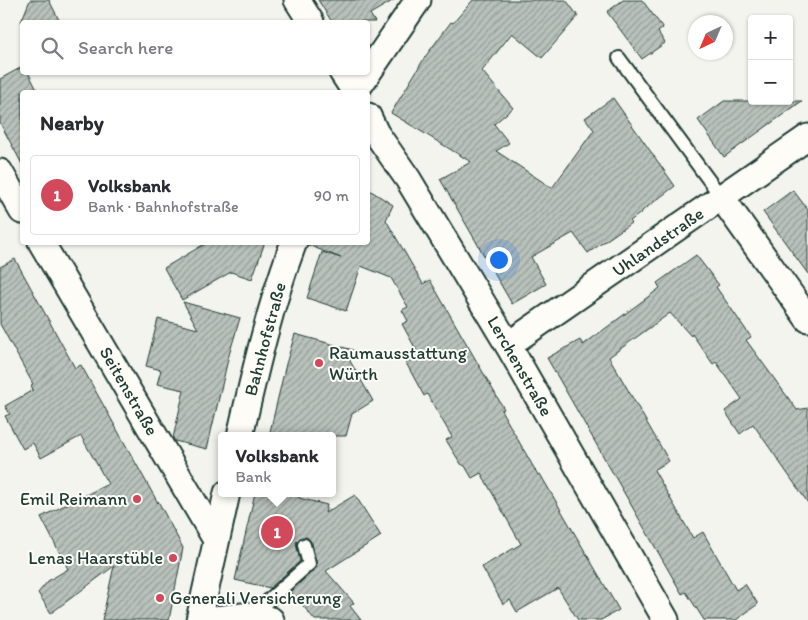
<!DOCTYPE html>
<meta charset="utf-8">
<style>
:root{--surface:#fff;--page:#f2f2f3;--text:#2b2b33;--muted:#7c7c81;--line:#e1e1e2;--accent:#d1495b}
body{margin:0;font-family:Itim,sans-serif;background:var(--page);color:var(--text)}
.controls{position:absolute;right:15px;top:15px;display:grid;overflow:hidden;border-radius:5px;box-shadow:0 1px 4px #0004}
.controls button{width:45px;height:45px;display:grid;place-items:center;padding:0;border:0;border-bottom:1px solid var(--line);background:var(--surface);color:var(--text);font:25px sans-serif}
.compass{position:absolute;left:688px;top:15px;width:45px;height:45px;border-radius:50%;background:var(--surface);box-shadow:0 1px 4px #0004;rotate:224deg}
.you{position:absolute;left:498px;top:259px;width:18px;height:18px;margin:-12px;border:4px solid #fff;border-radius:50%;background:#1a73e8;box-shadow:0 0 0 8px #1a73e833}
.badge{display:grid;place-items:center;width:32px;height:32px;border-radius:50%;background:var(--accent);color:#fff;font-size:16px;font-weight:700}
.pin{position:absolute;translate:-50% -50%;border:2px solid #fff;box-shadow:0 1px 5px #0006}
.popup{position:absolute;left:218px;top:432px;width:118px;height:65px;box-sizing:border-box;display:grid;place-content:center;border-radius:5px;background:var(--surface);filter:drop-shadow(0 1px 4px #0005);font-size:16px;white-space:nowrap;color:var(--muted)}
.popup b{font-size:19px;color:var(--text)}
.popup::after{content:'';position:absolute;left:50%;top:100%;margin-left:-10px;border:10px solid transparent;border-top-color:var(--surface)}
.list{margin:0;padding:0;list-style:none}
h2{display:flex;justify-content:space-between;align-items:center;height:65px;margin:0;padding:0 20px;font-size:21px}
h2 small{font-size:16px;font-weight:400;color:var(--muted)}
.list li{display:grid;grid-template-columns:32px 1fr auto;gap:15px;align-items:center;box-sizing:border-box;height:80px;margin:0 10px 10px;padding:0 10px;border:1px solid var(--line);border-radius:5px}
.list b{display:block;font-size:19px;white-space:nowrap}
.list p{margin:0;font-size:16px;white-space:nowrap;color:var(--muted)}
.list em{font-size:16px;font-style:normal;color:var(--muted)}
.icon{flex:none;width:28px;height:28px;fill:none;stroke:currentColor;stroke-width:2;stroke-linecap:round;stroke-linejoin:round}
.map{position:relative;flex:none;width:808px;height:620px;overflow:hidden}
.search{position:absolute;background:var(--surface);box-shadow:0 1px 4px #0004;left:20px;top:20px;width:350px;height:55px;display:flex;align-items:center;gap:12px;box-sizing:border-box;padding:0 18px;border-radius:5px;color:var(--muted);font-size:19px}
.panel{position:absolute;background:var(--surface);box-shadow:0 1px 4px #0004;left:20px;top:90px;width:350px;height:155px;border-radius:5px}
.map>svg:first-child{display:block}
</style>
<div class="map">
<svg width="808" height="620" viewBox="0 0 808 620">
<defs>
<pattern id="building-hatch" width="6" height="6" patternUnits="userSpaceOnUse" patternTransform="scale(1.25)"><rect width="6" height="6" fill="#b9c1bb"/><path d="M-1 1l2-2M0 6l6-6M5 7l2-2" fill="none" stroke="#969e99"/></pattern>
</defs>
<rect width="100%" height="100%" fill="#f4f4ef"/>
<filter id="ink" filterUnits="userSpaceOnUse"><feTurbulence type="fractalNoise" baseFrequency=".02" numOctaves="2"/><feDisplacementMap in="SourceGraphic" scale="10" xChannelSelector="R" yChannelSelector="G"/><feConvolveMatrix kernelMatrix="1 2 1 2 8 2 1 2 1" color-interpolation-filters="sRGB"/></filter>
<g filter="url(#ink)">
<!-- building -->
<g fill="url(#building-hatch)" stroke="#1f3d34">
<path d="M 30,0 L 49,0 L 60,22 L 21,22 Z"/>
<path d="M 318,0 L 394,0 L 370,14 L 375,22 L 332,22 Z"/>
<path d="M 473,0 L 566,0 L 578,16 L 542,58 L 512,33 L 482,71 L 513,108 L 494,124 L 509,143 L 496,151 L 552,188 L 594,130 L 585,118 L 613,98 L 675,186 L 642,211 L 642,212 L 630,221 L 631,223 L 588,253 L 573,233 L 531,257 L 546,284 L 512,304 L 440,179 L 471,162 L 391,113 L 425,57 L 451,22 L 453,23 Z"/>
<path d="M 623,0 L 642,0 L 663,28 L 658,32 L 665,43 L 642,59 L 607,12 Z"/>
<path d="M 22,67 L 22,72 L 28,72 L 38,92 L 22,92 L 22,164 L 0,123 L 0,79 Z"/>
<path d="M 724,101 L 802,101 L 724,157 L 698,120 Z"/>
<path d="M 368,189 L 393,205 L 386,220 L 423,284 L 430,280 L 504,409 L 501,410 L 538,475 L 540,474 L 619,610 L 601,620 L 578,620 L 558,588 L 517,612 L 510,600 L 503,604 L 482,567 L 521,544 L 481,473 L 472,478 L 465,466 L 461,464 L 446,440 L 452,437 L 427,394 L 424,396 L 406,363 L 419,355 L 402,324 L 408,321 L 402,310 L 408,307 L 391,278 L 361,266 L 346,311 L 307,298 L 322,252 L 341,258 L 308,245 L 308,242 L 368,242 Z"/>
<path d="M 793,190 L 808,210 L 808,274 L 763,212 Z"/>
<path d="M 208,242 L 265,242 L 252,279 L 231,272 L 182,300 L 164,268 Z"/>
<path d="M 696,255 L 719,285 L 716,287 L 751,337 L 746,340 L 797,410 L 808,408 L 808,503 L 753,424 L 740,434 L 725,411 L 742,399 L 716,362 L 713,364 L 692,334 L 691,336 L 670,313 L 609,357 L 669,461 L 654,470 L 693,538 L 703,532 L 736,590 L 745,584 L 758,604 L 736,620 L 704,620 L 686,592 L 682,594 L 547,358 L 580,340 L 583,345 L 660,288 L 657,283 Z"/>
<path d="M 15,259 L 75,368 L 81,365 L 158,503 L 158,501 L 183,548 L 169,620 L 102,620 L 114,566 L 51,613 L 38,593 L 48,581 L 68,569 L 41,517 L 108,484 L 81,436 L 41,458 L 33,443 L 23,449 L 5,416 L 10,414 L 5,406 L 33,390 L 31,385 L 33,384 L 0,324 L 0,267 Z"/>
<path d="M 183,302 L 240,318 L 229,355 L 207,449 L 175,441 L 173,438 L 184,390 L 157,384 L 161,370 L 146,366 L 158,319 L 198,329 Z"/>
<path d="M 295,334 L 353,350 L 350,361 L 373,401 L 352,414 L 346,436 L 269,436 L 286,364 Z"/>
<path d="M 255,493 L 300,493 L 299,498 L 327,505 L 325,513 L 355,495 L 381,536 L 326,571 L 354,603 L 350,606 L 361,620 L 315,620 L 293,594 L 289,593 L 317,567 L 312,543 L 307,537 L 301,537 L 296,542 L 300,561 L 270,588 L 235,580 Z"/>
</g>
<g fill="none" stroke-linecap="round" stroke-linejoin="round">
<!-- service casing -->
<g stroke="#1f3d34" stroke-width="16">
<g id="service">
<path d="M 619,58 L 722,198"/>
<path d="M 252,615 L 309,564 L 304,545"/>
</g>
</g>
<!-- minor casing -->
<g stroke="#1f3d34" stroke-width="29">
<g id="minor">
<path d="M 297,0 L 311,22"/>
<path d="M 342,72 L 355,92"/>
<path d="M 355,92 L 418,0"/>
<path d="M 368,116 L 376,133 L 408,179 L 508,345 L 666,620"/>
<path d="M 0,172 L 22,211"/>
<path d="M 722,198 L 808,319"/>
<path d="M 41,242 L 216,540"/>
<path d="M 508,345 L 808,137"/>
<path d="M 240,436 C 255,371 270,305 294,242"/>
<path d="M 199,620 L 227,493"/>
<path d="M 205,620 L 252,615 L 271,620"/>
</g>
</g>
<!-- service -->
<use href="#service" stroke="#fdfcf7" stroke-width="12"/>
<!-- minor -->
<use href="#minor" stroke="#fdfcf7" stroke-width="25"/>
</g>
</g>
<!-- markers -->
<g fill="#d1495b" stroke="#fdfcf7" stroke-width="2">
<circle cx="319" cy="363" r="5"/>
<circle cx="137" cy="499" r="5"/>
<circle cx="173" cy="558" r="5"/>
<circle cx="160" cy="598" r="5"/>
</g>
<g text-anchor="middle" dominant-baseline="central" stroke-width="4" stroke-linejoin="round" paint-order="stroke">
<!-- street labels -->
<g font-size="18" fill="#1f3d34" stroke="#fdfcf7">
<text transform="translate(658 242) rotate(-35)">Uhlandstraße</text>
<text transform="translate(265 339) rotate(-75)">Bahnhofstraße</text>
<text transform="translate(520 366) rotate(60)">Lerchenstraße</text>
<text transform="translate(129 391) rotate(60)">Seitenstraße</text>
</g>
<!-- poi labels -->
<g font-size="18" fill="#1f3d34" stroke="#fdfcf7" text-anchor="start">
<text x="329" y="353">Raumausstattung<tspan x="329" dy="21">Würth</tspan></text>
<text x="127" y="499" text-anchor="end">Emil Reimann</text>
<text x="163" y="558" text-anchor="end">Lenas Haarstüble</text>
<text x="170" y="598">Generali Versicherung</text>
</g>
</g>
</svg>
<div class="controls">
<button>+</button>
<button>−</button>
</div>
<svg class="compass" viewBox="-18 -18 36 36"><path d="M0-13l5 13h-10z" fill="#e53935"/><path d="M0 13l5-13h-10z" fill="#7c7c81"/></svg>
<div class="you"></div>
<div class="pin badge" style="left:277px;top:532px">1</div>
<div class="popup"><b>Volksbank</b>Bank</div>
<div class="search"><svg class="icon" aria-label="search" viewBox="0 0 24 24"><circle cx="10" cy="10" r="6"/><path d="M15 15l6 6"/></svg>Search here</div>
<section class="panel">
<h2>Nearby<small></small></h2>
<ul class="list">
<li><span class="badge">1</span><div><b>Volksbank</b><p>Bank · Bahnhofstraße</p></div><em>90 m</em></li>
</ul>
</section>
</div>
